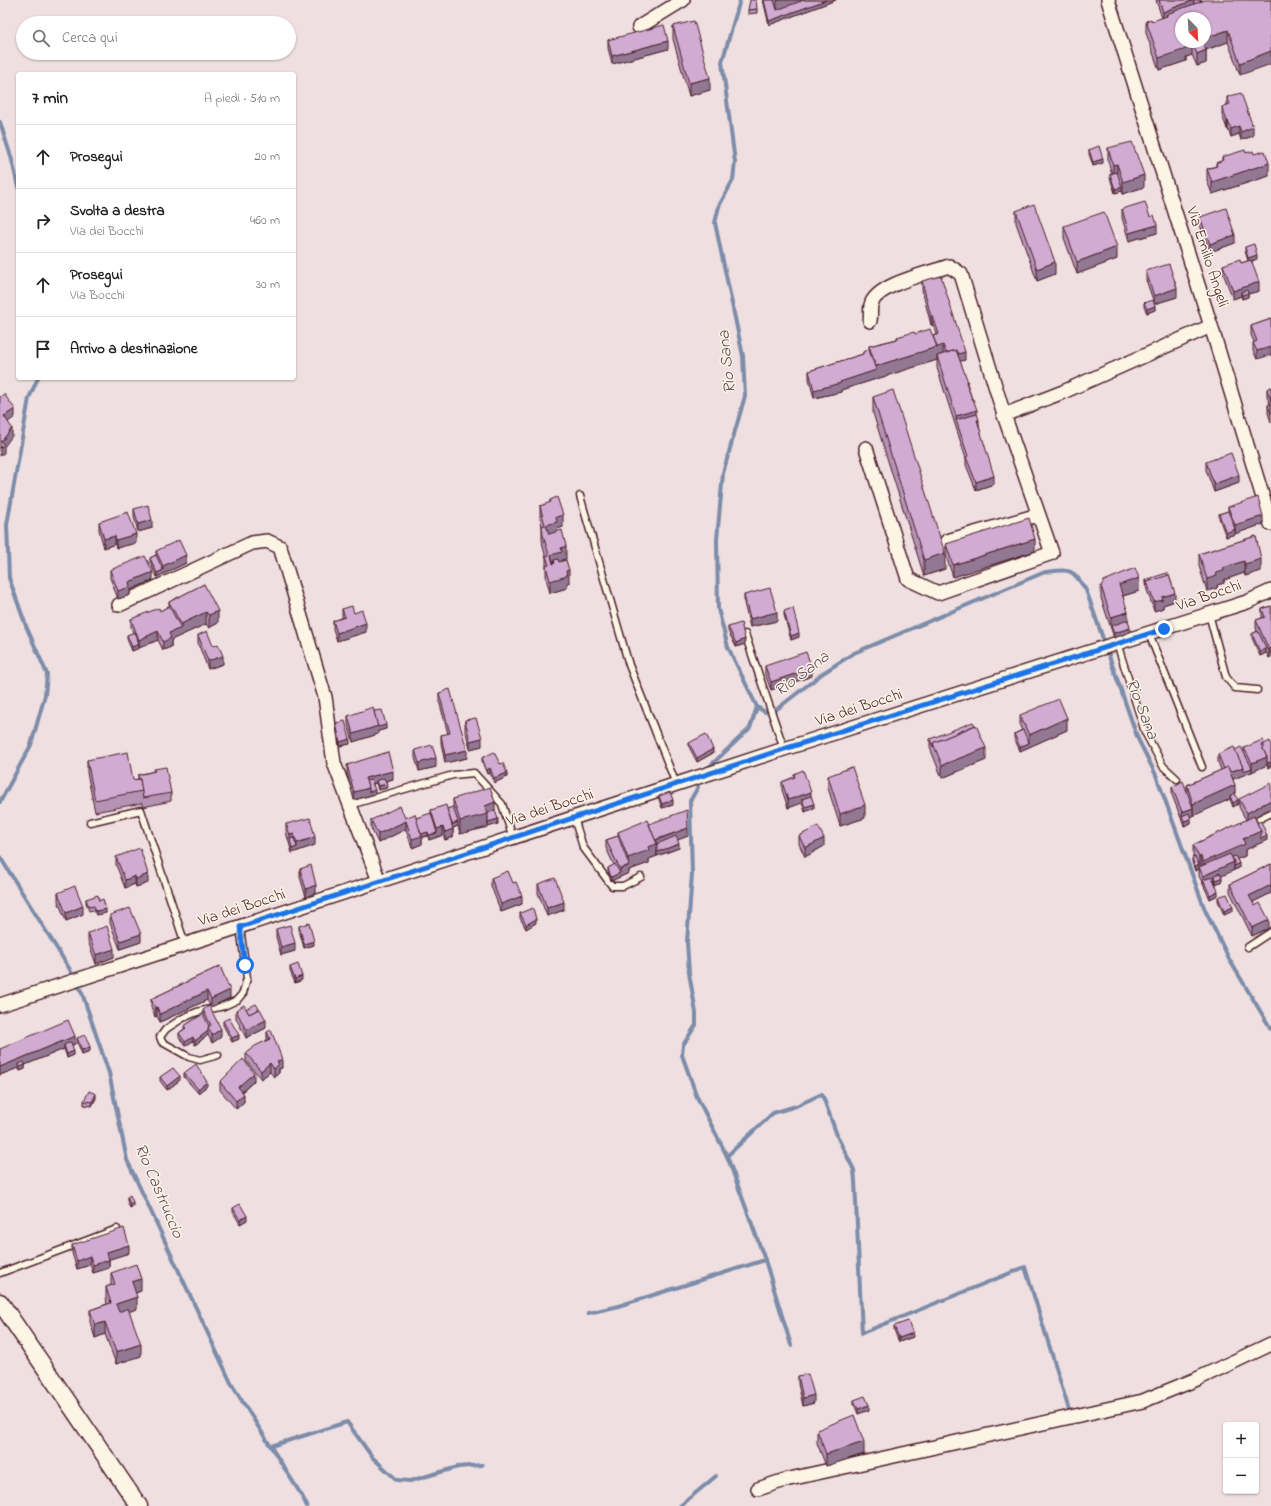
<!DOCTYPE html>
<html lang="it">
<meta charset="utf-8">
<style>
:root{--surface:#fff;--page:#f6f6f6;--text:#222;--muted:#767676;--line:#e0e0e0}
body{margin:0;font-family:"Indie Flower",sans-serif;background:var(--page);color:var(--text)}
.controls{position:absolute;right:12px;bottom:12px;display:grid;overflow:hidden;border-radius:4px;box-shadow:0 1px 3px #0004}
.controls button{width:36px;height:36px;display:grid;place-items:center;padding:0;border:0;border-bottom:1px solid var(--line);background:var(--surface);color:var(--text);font:20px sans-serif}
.compass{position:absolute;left:1175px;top:12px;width:36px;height:36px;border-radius:50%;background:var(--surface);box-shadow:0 1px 3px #0004;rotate:156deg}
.stop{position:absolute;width:12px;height:12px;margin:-9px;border:3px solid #1a73e8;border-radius:50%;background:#fff}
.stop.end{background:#1a73e8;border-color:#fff;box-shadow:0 1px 4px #0008}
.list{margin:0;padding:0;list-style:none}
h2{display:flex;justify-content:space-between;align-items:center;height:52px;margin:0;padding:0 16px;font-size:17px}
h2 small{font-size:13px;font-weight:400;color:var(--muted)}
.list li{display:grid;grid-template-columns:26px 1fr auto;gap:12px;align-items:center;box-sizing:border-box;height:64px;padding:0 16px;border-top:1px solid var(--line)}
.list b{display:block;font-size:15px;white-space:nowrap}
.list p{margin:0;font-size:13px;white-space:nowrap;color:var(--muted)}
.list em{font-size:13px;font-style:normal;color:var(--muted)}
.icon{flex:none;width:22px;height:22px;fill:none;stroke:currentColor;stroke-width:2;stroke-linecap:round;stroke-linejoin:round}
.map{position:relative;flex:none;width:1271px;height:1506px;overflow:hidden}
.search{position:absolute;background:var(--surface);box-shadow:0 1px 3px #0004;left:16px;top:16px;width:280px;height:44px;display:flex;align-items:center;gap:10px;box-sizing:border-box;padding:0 14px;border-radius:22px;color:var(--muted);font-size:15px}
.panel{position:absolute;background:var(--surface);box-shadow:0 1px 3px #0004;left:16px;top:72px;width:280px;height:308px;border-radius:4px}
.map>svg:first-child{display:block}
</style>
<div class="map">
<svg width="1271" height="1506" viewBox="0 0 1271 1506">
<rect width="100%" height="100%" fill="#efdfe0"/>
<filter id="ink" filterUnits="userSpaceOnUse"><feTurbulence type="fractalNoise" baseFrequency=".025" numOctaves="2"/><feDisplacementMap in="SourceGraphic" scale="8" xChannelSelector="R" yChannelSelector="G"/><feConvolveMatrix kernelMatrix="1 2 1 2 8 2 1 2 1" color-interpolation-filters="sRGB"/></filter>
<g filter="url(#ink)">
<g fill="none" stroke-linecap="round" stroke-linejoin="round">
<!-- stream -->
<g stroke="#7c8ca9" stroke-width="4">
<path d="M 740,0 L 722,62 L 735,162 L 733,180 L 719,206 L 715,223 L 743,356 L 745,396 L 723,473 L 717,539 L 718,609 L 728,647 L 757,707 L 765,712 L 777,709 L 823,673 L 854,653 L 1045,572 C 1071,569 1072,568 1086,590 L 1138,739 L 1156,775 L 1205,910 L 1229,959 L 1271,1029"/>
<path d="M 0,122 L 12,160 L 18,187"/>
<path d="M 709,767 L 750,728 L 757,707"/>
<path d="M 698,787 L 690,801 L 692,874 L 687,942 L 689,973 L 696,1013 L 696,1025 L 683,1045 L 682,1055 L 697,1097 L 727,1156 L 765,1260 L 791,1345"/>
<path d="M 0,802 L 31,745 L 45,695 L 47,674 L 26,626 L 9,578 L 7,525 L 29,398 L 38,378"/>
<path d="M 0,857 L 69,968 L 82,993 L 109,1073 L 127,1160 L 232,1385 L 302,1496 L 307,1506"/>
<path d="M 727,1156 L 773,1113 L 796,1106 L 822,1094 L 838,1138 L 854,1170 L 855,1181 L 862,1333 L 1025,1267 L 1070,1413 L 1071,1413"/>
<path d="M 588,1313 L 615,1307 L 765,1260"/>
<path d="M 271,1446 L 347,1422 L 373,1458 L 397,1480 L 410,1481 L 458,1467 L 482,1465"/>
<path d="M 680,1506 L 716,1476"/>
</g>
<!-- service casing -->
<g stroke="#4a1f2b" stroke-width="9">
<g id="service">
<path d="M 580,496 L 629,665 L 676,784"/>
<path d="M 1209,614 L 1226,677 L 1235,688 L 1257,690"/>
<path d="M 745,634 L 784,749"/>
<path d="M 1149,634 L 1202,767"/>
<path d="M 1117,643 L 1145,732 L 1163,766 L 1177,779"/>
<path d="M 350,805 L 453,775 L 474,773 L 502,804 L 513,838"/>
<path d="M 574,818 L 583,847 L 612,886 L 623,886 L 641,877"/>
<path d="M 90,822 L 141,810 L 185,944"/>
<path d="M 1249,824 L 1271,813"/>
<path d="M 1248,947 L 1271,932"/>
<path d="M 218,1055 L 200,1060 L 189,1057 L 162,1042 L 160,1037 L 166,1029 L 183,1018 L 197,1012 L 224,1006 L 237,1000 L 243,993 L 247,978 L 240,927"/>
<path d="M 0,1273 L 117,1229"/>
</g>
</g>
<!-- minor casing -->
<g stroke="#4a1f2b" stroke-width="16">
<g id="minor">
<path d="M 1108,0 L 1211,326 L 1271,524"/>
<path d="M 639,27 L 683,0"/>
<path d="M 870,321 C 871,316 870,310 871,305 C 876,284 930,273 949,266 L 961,274 L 1004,415 L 1063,392 L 1211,326"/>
<path d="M 866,448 L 908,579 L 938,593 L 1052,553 L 1004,415"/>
<path d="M 947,541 L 1038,515"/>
<path d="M 119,605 L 252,543 L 267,541 L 280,547 L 325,697 L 334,763 L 379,881"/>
<path d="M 0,1005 L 784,749 L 1209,614 L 1247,602 L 1271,591"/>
<path d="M 758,1489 L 785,1480 L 1143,1401 L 1197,1379 L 1271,1344"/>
</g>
</g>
<!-- tertiary casing -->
<g stroke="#4a1f2b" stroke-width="19">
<path id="tertiary" d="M 0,1302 L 139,1506"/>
</g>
<!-- service -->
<use href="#service" stroke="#fcf5e5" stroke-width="6"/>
<!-- minor -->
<use href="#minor" stroke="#fcf5e5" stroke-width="13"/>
<!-- tertiary -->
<use href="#tertiary" stroke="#fcf5e5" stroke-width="16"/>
</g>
<!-- wall -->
<g fill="#b593b5" stroke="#4a1f2b">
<path d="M 763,0 L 836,0 L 769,25 Z"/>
<path d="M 1156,0 L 1202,0 L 1202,1 L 1271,0 L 1240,75 L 1228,42 L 1206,50 L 1206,63 L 1197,66 L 1192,55 L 1186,57 L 1186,61 L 1159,70 L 1146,33 L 1146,21 L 1152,21 L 1162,18 Z"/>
<path d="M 757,9 L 757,13 L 748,14 L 748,10 Z"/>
<path d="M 673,26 L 710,90 L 689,96 L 673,39 Z"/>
<path d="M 608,40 L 668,49 L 612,64 L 608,48 Z"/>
<path d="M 1227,97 L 1253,136 L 1241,140 L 1239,134 L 1231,137 L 1228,129 L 1227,129 L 1222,115 L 1222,107 L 1227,105 Z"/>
<path d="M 1108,148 L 1144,187 L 1123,194 L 1122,191 L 1115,193 L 1110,178 L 1110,174 L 1112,174 L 1108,161 Z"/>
<path d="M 1089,150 L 1103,163 L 1093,166 L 1089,154 Z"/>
<path d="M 1246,153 L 1254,154 L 1269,176 L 1212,194 L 1207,181 L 1207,169 L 1216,166 L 1216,163 L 1222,161 L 1222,157 Z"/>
<path d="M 1122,209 L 1150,217 L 1157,233 L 1129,241 L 1122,218 Z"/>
<path d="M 1016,211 L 1055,274 L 1037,281 L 1016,223 Z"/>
<path d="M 1200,217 L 1235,243 L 1210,252 L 1200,225 Z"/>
<path d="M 1064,226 L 1117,259 L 1077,274 L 1064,238 Z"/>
<path d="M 1245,247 L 1257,259 L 1252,261 L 1259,291 L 1248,294 L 1248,297 L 1242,299 L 1241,296 L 1233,299 L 1223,273 L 1223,265 L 1241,263 L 1248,261 L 1245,251 Z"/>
<path d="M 1146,271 L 1177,297 L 1154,304 L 1155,310 L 1147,313 L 1144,307 L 1144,303 L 1153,300 L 1146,280 Z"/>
<path d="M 922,281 L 965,360 L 960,361 L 972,399 L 977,414 L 979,426 L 994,484 L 976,490 L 966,465 L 966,459 L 937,368 L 937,356 L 943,354 L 937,356 L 937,360 L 841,390 L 841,392 L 814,398 L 809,379 L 809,371 L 863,354 L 863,352 L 869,350 L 869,346 L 897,339 L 897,337 L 915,334 L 933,336 L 937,334 L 933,325 L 931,325 L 922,290 Z"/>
<path d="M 1271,319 L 1257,359 L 1253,351 L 1253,343 L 1254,342 L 1251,335 L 1251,326 Z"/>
<path d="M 1271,387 L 1271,422 L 1268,413 L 1268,405 L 1270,404 L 1267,397 L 1267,389 Z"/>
<path d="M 873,397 L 945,569 L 924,576 L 873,413 Z"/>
<path d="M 1206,462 L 1239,483 L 1214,492 L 1206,470 Z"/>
<path d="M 550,500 L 563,527 L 557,529 L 557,531 L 566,559 L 562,560 L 562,561 L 569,583 L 567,583 L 567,588 L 550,593 L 546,578 L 546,558 L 543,547 L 542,539 L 542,527 L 540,518 L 540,506 L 550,503 Z"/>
<path d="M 1228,507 L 1263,524 L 1226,537 L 1219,518 L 1219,514 L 1228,511 Z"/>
<path d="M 134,509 L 152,528 L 138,532 L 134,517 Z"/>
<path d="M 99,522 L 136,543 L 116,548 L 115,544 L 104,548 L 99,530 Z"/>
<path d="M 1256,536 L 1261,571 L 1245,576 L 1244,573 L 1224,580 L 1224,583 L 1217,585 L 1217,588 L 1207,591 L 1199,566 L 1199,554 Z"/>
<path d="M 946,544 L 1035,551 L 953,577 L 946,556 Z"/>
<path d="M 156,551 L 186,563 L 157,577 L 150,562 L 150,558 L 156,555 Z"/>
<path d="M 110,570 L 153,580 L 130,590 L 130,595 L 118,599 L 110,578 Z"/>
<path d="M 1145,580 L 1175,601 L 1163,605 L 1163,608 L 1154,611 L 1145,584 Z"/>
<path d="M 204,584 L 218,623 L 209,628 L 206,624 L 171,640 L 171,647 L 163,650 L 158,640 L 132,651 L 127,639 L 127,635 L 133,633 L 131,627 L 131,619 L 160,611 L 169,606 L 169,602 Z"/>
<path d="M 1101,586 L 1139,591 L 1123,596 L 1130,632 L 1114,638 L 1101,598 Z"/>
<path d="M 744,595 L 777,621 L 750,627 L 744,603 Z"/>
<path d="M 1271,606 L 1269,658 L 1266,652 L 1266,653 L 1260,656 L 1252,638 L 1252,634 L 1257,631 L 1256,628 L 1256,620 L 1262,618 L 1262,609 Z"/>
<path d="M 342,609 L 354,613 L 366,632 L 337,641 L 333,629 L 333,621 L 342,618 Z"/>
<path d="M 784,611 L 799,637 L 791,640 L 784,615 Z"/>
<path d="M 728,627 L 745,644 L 736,647 L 728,631 Z"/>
<path d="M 198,635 L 213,646 L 223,664 L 208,669 L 198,643 Z"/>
<path d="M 765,666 L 812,676 L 771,690 L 765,674 Z"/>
<path d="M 439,693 L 467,758 L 445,763 L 441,743 L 441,735 L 448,734 L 439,701 Z"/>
<path d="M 374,711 L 386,729 L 378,731 L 378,734 L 353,742 L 348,724 L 348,716 Z"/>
<path d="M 1020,715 L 1067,730 L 1020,751 L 1014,738 L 1014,734 L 1022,730 L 1020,727 Z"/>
<path d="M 465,720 L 482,746 L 470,749 L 465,729 Z"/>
<path d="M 336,723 L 350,744 L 340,746 L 336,727 Z"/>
<path d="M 930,739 L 986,760 L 942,778 L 930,748 Z"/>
<path d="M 689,743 L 713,753 L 697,762 L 689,747 Z"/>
<path d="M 1264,744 L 1271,744 L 1271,766 L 1268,768 L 1267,765 L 1233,779 L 1235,793 L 1238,804 L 1233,807 L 1230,799 L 1190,817 L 1191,823 L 1184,826 L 1172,795 L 1172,787 L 1187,791 L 1187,785 L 1221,770 L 1218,762 L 1218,754 L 1235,750 L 1244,752 L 1244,748 Z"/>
<path d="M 415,750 L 436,767 L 419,771 L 415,758 Z"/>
<path d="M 482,758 L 500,764 L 507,777 L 494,783 L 490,773 L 487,774 L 482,762 Z"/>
<path d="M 87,760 L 133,780 L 138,779 L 138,775 L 154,771 L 154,769 L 171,793 L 171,801 L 143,807 L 142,803 L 95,812 L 87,773 Z"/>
<path d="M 347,765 L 393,779 L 386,781 L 387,788 L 378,790 L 376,783 L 373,784 L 375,794 L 354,800 L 347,773 Z"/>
<path d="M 794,774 L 811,796 L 814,808 L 805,812 L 802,803 L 788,808 L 782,790 L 782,782 L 794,777 Z"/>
<path d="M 828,776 L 865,818 L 840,826 L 828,788 Z"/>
<path d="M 659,796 L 673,805 L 662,808 L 659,800 Z"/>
<path d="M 453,799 L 495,810 L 498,824 L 460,834 L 458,826 L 453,828 L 453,837 L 445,840 L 443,835 L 429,840 L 428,836 L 422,837 L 422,844 L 412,848 L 406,829 L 378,843 L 371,828 L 371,820 L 405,818 L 416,818 L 431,814 L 431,810 L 447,809 L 453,807 Z"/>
<path d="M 1239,799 L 1255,817 L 1267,840 L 1245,850 L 1245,856 L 1237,859 L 1239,868 L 1221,876 L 1222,881 L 1216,884 L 1215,879 L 1214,880 L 1218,895 L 1210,899 L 1199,876 L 1199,869 L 1195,871 L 1192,862 L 1192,858 L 1193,858 L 1193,845 L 1246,820 L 1239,807 Z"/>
<path d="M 286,824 L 315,845 L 292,853 L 286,832 Z"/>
<path d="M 649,824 L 688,836 L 677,840 L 679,848 L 649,859 L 649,863 L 629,870 L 629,873 L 611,881 L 608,872 L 608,868 L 614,865 L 606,848 L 606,840 L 618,836 L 618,832 Z"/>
<path d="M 799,836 L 824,846 L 805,857 L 799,844 Z"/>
<path d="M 116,857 L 148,883 L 136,887 L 135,884 L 125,888 L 116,865 Z"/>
<path d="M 1271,864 L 1271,893 L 1253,902 L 1269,928 L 1252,936 L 1230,892 L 1230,884 Z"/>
<path d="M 300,869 L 316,893 L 306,897 L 300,877 Z"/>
<path d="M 491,878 L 513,883 L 522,904 L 501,912 L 491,886 Z"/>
<path d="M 538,884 L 564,910 L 547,916 L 538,893 Z"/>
<path d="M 58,893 L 83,914 L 66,921 L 58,901 Z"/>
<path d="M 1218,897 L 1233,911 L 1224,915 L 1218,901 Z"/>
<path d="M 86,899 L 99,901 L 106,913 L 96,915 L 94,910 L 89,911 L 86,903 Z"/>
<path d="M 520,913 L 536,923 L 526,929 L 520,918 Z"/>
<path d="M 110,915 L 141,942 L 120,949 L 110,923 Z"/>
<path d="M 299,926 L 314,945 L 304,948 L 299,930 Z"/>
<path d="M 276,929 L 295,951 L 281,955 L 276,937 Z"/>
<path d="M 88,933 L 114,957 L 96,964 L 88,941 Z"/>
<path d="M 220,966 L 230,998 L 211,1007 L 207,1000 L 160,1022 L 157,1016 L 155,1017 L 151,1007 L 151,999 Z"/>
<path d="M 290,967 L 302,980 L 295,983 L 290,971 Z"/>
<path d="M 246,1009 L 266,1028 L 246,1038 L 236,1018 L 236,1010 Z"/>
<path d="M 203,1010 L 221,1037 L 212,1043 L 208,1035 L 195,1045 L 193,1041 L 185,1046 L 179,1037 L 179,1033 L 184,1029 L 184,1026 L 203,1014 Z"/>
<path d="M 223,1021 L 239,1039 L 232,1042 L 223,1025 Z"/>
<path d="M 267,1032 L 282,1068 L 279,1069 L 279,1073 L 274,1077 L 270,1072 L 261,1079 L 246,1061 L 246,1053 L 267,1040 Z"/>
<path d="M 77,1038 L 90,1051 L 82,1054 L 77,1042 Z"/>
<path d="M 75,1044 L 72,1045 L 74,1055 L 67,1058 L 64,1049 L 25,1065 L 25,1069 L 20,1071 L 18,1068 L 0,1075 L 0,1049 Z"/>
<path d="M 184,1073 L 207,1086 L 198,1093 L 184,1077 Z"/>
<path d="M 160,1077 L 180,1080 L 167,1090 L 160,1081 Z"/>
<path d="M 254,1081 L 242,1092 L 244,1102 L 236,1109 L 220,1090 L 220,1082 Z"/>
<path d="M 96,1098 L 92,1106 L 84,1105 L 84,1101 Z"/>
<path d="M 127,1197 L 133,1206 L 130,1208 L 127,1201 Z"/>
<path d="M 233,1208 L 247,1220 L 240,1224 L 233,1212 Z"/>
<path d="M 72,1245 L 129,1253 L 109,1259 L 109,1268 L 93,1273 L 90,1265 L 77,1269 L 72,1253 Z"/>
<path d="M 111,1273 L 141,1291 L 135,1293 L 137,1309 L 129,1311 L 141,1356 L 116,1364 L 105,1334 L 95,1338 L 90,1322 L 90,1310 L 107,1304 L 106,1299 L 106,1287 L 111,1285 Z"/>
<path d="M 894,1326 L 913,1337 L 899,1342 L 894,1330 Z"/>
<path d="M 798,1376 L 814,1403 L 803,1406 L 798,1384 Z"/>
<path d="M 854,1400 L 869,1410 L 858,1414 L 854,1404 Z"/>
<path d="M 817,1430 L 864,1454 L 826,1466 L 817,1443 Z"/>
</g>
<!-- shaded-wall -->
<g fill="#937894" stroke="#4a1f2b">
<path d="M 781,0 L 815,0 L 777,14 L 777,1 Z"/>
<path d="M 826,0 L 836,0 L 769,25 L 769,21 Z"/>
<path d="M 1194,0 L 1194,4 L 1167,16 L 1167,14 L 1167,19 L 1163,20 L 1163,12 Z"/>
<path d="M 1228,30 L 1228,42 L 1202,51 L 1202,42 L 1205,42 L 1205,38 Z"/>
<path d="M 668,41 L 668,49 L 612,64 L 612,56 Z"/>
<path d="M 1192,42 L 1192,55 L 1186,57 L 1186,61 L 1159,70 L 1159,58 L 1185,45 Z"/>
<path d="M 1206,50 L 1206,63 L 1197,66 L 1197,54 Z"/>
<path d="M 1271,51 L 1271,64 L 1240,75 L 1240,63 Z"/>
<path d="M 710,78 L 710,90 L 689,96 L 689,83 Z"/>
<rect x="1227" y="121" width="1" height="8"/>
<path d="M 1239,126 L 1239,134 L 1231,137 L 1231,129 Z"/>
<path d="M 1253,127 L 1253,136 L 1241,140 L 1241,132 Z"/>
<path d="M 1103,159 L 1103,163 L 1093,166 L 1093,162 Z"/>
<path d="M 1269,163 L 1269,176 L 1212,194 L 1212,182 Z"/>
<path d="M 1117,164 L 1117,176 L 1113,177 L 1113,165 Z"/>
<path d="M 1144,175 L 1144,187 L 1123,194 L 1123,182 Z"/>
<path d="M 1122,187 L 1122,191 L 1115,193 L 1115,189 Z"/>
<path d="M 1157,225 L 1157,233 L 1129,241 L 1129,233 Z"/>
<path d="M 1235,235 L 1235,243 L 1210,252 L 1210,244 Z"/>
<path d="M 1117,247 L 1117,259 L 1077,274 L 1077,262 Z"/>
<path d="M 1257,255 L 1257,259 L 1248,262 L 1248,258 Z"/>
<path d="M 1055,262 L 1055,274 L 1037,281 L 1037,269 Z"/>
<path d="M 1259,282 L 1259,291 L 1248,294 L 1248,297 L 1242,299 L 1242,295 L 1241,292 L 1241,296 L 1233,299 L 1233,291 Z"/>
<path d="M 1177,288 L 1177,297 L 1154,304 L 1154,296 Z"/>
<path d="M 1155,306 L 1155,310 L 1147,313 L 1147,309 Z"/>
<path d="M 933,316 L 933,325 L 931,325 L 931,317 Z"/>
<path d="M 943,345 L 943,354 L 937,356 L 937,360 L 841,390 L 841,392 L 814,398 L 814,390 L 876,370 L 876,366 Z"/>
<path d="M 1271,347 L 1271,355 L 1257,359 L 1257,351 Z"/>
<path d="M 965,352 L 965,360 L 947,365 L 947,357 Z"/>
<path d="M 15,409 L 15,417 L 4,425 L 4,416 Z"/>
<path d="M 977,410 L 977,420 L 979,420 L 979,428 L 956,420 L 956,416 Z"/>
<path d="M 12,428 L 12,436 L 4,447 L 4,453 L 0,456 L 0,448 L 1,442 Z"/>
<path d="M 1239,475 L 1239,483 L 1214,492 L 1214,484 Z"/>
<path d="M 994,476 L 994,484 L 976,490 L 976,482 Z"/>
<path d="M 563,515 L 563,527 L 557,529 L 557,534 L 546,537 L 546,525 L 556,517 Z"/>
<path d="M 1263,516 L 1263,524 L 1235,534 L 1235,525 Z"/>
<path d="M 152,520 L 152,528 L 138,532 L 138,524 Z"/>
<path d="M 1235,529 L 1235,534 L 1226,537 L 1226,533 Z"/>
<path d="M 136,534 L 136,543 L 116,548 L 116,540 Z"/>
<path d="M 115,536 L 115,544 L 104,548 L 104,539 Z"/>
<path d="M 1035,539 L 1035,551 L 953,577 L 953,565 Z"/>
<path d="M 566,546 L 566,559 L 562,560 L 562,564 L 555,563 L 554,560 L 554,566 L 551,555 L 561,548 Z"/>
<path d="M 945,553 L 945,569 L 924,576 L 924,560 Z"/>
<path d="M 186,555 L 186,563 L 157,577 L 157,573 L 163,570 L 163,566 Z"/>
<path d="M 1261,559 L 1261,571 L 1245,576 L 1245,564 Z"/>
<path d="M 1244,561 L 1244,573 L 1224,580 L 1224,583 L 1217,585 L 1217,588 L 1207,591 L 1207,579 L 1223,568 Z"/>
<path d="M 569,570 L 569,583 L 567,583 L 567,588 L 550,593 L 550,581 L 566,571 Z"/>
<path d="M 153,572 L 153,580 L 130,590 L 130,595 L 118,599 L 118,591 L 129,582 Z"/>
<path d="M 1139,578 L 1139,591 L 1119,597 L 1119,585 Z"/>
<path d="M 1175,593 L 1175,601 L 1163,605 L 1163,608 L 1154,611 L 1154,602 L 1162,597 Z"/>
<path d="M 218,611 L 218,623 L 209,628 L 209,615 Z"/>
<path d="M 206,612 L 206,624 L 171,640 L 171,647 L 163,650 L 163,642 L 169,633 L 181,628 L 181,624 Z"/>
<path d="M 777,612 L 777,621 L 750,627 L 750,619 Z"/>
<path d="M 1128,612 L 1128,624 L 1111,626 L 1111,617 Z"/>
<path d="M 366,623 L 366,632 L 337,641 L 337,633 Z"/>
<path d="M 1130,628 L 1130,632 L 1114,638 L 1114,633 Z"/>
<path d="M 158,631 L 158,640 L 139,648 L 139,640 Z"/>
<path d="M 799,633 L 799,637 L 791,640 L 791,636 Z"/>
<path d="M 745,639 L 745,644 L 736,647 L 736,643 Z"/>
<path d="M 139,644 L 139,648 L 132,651 L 132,647 Z"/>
<path d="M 1266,648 L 1266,653 L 1260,656 L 1260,652 Z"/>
<path d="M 1271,649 L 1271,657 L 1269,658 L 1269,650 Z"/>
<path d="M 223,656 L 223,664 L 208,669 L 208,661 Z"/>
<path d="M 812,668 L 812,676 L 771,690 L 771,682 Z"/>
<path d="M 1067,718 L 1067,730 L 1020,751 L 1020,747 L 1029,743 L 1029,735 Z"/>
<path d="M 386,725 L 386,729 L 378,731 L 378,734 L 353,742 L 353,734 L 378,726 Z"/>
<path d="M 482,738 L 482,746 L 470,749 L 470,741 Z"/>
<path d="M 350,739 L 350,744 L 340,746 L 340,742 Z"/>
<path d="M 986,748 L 986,760 L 942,778 L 942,765 Z"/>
<path d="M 713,749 L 713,753 L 697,762 L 697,758 Z"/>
<path d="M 467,750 L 467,758 L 445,763 L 445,755 Z"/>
<path d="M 1267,757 L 1267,765 L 1252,772 L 1252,763 Z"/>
<path d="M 436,758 L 436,767 L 419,771 L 419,763 Z"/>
<path d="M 1271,762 L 1271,766 L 1268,768 L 1268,763 Z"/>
<path d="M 1243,767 L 1252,768 L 1252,772 L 1228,781 L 1228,773 Z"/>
<path d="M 490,768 L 490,773 L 487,774 L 487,770 Z"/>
<path d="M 393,771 L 393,779 L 377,783 L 376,781 L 376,783 L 366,786 L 365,778 Z"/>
<path d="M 507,773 L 507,777 L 494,783 L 494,778 Z"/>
<path d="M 387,784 L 387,788 L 378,790 L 378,786 Z"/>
<path d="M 1235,785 L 1235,797 L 1230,796 L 1230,799 L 1193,816 L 1193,804 Z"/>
<path d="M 369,788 L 375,790 L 375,794 L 354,800 L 354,792 Z"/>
<path d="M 811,792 L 811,800 L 802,799 L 802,803 L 788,808 L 788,800 Z"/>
<path d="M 673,800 L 673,805 L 662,808 L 662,804 Z"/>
<path d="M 1238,800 L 1238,804 L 1233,807 L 1233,803 Z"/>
<path d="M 1271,800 L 1271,808 L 1247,821 L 1247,813 Z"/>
<path d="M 495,802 L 495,815 L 488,817 L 488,827 L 460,834 L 460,821 L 485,806 Z"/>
<path d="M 814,804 L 814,808 L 805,812 L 805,807 Z"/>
<path d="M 865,805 L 865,818 L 840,826 L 840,814 Z"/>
<path d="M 1193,808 L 1193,816 L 1183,819 L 1182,816 L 1182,812 Z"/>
<path d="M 498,819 L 498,824 L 488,827 L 488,822 Z"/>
<path d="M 1191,819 L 1191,823 L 1184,826 L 1184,821 Z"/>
<path d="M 406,821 L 406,829 L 378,843 L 378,834 Z"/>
<path d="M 458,822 L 458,826 L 451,829 L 451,825 Z"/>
<path d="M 443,827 L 443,835 L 429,840 L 429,835 L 437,833 L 437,829 Z"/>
<path d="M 688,828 L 688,836 L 657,848 L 657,856 L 649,859 L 649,863 L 629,870 L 629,873 L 611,881 L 611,877 L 620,873 L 620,869 L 628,866 L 628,858 L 648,847 L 654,841 Z"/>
<path d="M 453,829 L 453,837 L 445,840 L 445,832 Z"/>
<path d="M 1261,831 L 1267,836 L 1267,840 L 1245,850 L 1245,856 L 1203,874 L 1203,862 L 1243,839 Z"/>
<path d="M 428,832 L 428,836 L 422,837 L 422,844 L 412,848 L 412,839 L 420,834 Z"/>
<path d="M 294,834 L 294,842 L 290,839 L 290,835 Z"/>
<path d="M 315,837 L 315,845 L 292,853 L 292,849 L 297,847 L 297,843 Z"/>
<path d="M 824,838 L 824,846 L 805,857 L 805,848 Z"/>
<path d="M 679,844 L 679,848 L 657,856 L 657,852 Z"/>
<path d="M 1201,856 L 1201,868 L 1199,867 L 1199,869 L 1195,871 L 1195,867 L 1199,865 L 1199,857 Z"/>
<path d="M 1234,862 L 1234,870 L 1216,879 L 1215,875 L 1215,879 L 1204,884 L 1203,880 L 1203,876 Z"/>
<path d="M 1239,863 L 1239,868 L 1234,870 L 1234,866 Z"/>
<path d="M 148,874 L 148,883 L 136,887 L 136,879 Z"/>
<path d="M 135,876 L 135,884 L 125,888 L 125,880 Z"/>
<path d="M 1222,877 L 1222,881 L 1216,884 L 1216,880 Z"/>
<path d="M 316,885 L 316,893 L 306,897 L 306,889 Z"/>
<path d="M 1271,885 L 1271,893 L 1249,904 L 1249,896 Z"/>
<path d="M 1218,891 L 1218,895 L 1210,899 L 1210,895 Z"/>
<path d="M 522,896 L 522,904 L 501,912 L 501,904 Z"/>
<path d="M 564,902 L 564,910 L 547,916 L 547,908 Z"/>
<path d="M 83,906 L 83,914 L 66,921 L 66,913 Z"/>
<path d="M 1233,907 L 1233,911 L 1224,915 L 1224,911 Z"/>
<path d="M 106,909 L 106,913 L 96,915 L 96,911 Z"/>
<path d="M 536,919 L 536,923 L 526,929 L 526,925 Z"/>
<path d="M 1269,920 L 1269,928 L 1252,936 L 1252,928 Z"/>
<path d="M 141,934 L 141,942 L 120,949 L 120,941 Z"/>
<path d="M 314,941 L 314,945 L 304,948 L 304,944 Z"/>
<path d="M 295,943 L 295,951 L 281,955 L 281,947 Z"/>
<path d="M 114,949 L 114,957 L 96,964 L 96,955 Z"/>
<path d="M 302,976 L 302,980 L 295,983 L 295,979 Z"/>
<path d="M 230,990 L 230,998 L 211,1007 L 211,999 Z"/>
<path d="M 207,991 L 207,1000 L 160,1022 L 160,1014 Z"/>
<path d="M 157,1007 L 157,1016 L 155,1017 L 155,1008 Z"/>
<path d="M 266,1020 L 266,1028 L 246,1038 L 246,1030 Z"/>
<path d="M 221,1029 L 221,1037 L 212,1043 L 212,1035 Z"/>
<path d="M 208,1031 L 208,1035 L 195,1045 L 195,1041 Z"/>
<path d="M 239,1035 L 239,1039 L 232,1042 L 232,1038 Z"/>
<path d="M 75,1036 L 75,1044 L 65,1048 L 64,1045 L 64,1049 L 25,1065 L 25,1069 L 20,1071 L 20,1067 L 18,1064 L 18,1068 L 0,1075 L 0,1067 Z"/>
<path d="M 193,1037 L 193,1041 L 185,1046 L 185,1042 Z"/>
<path d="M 90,1047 L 90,1051 L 82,1054 L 82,1050 Z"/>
<path d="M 74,1051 L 74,1055 L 67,1058 L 67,1054 Z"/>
<path d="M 282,1059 L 282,1068 L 279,1069 L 279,1073 L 274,1077 L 274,1069 L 277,1062 Z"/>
<path d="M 270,1063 L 270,1072 L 261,1079 L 261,1071 Z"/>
<path d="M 254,1073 L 254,1081 L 238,1095 L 238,1087 Z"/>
<path d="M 180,1076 L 180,1080 L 167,1090 L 167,1086 Z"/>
<path d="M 207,1082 L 207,1086 L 198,1093 L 198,1089 Z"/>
<path d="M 96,1094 L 96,1098 L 92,1106 L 92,1102 Z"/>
<path d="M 244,1094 L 244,1102 L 236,1109 L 236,1101 Z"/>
<path d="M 133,1202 L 133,1206 L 130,1208 L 130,1204 Z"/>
<path d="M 247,1216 L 247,1220 L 240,1224 L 240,1220 Z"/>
<path d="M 129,1245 L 129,1253 L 107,1260 L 107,1252 Z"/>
<path d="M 90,1256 L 90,1265 L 77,1269 L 77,1261 Z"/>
<path d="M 109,1260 L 109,1268 L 93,1273 L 93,1265 Z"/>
<path d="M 141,1279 L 141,1291 L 132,1294 L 132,1282 Z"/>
<path d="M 137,1297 L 137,1309 L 116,1316 L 116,1304 Z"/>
<path d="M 105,1322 L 105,1334 L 95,1338 L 95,1325 Z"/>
<path d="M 913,1333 L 913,1337 L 899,1342 L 899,1338 Z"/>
<path d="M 141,1344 L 141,1356 L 116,1364 L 116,1352 Z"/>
<path d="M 814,1395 L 814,1403 L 803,1406 L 803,1398 Z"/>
<path d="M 869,1405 L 869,1410 L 858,1414 L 858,1409 Z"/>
<path d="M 864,1442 L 864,1454 L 826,1466 L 826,1454 Z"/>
</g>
<!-- building -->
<g fill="#d2abd3" stroke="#4a1f2b">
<path d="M 750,0 L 756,0 L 757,9 L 748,10 Z"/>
<path d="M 764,0 L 774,0 L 777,10 L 804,0 L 826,0 L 769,21 Z"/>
<path d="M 1159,0 L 1194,0 L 1163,12 Z"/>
<path d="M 1194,0 L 1202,0 L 1202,1 L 1194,4 Z"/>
<path d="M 1205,0 L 1271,0 L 1271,51 L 1240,63 L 1228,30 L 1205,38 L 1205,18 L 1181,18 L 1181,42 L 1203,42 L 1206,50 L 1197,54 L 1192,42 L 1185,45 L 1186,49 L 1159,58 L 1146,21 L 1151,19 L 1152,21 L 1167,16 L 1167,14 Z"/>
<path d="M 694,21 L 710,78 L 689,83 L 673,26 Z"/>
<path d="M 664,25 L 668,41 L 612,56 L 608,40 Z"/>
<path d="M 1241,93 L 1253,127 L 1241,132 L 1239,126 L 1231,129 L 1228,121 L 1227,121 L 1222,107 L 1230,104 L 1227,97 Z"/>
<path d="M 1132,142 L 1144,175 L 1123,182 L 1117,164 L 1113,165 L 1108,148 Z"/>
<path d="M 1099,146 L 1103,159 L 1093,162 L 1089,150 Z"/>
<path d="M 1245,150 L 1246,153 L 1253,151 L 1254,154 L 1265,151 L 1269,163 L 1212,182 L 1207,169 L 1217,166 L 1216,163 L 1223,160 L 1222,157 Z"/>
<path d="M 1117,172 L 1122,187 L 1115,189 L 1110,174 Z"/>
<path d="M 1145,202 L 1150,217 L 1154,215 L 1157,225 L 1129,233 L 1122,209 Z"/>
<path d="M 1034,204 L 1055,262 L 1037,269 L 1016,211 Z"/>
<path d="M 1226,208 L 1235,235 L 1210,244 L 1200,217 Z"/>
<path d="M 1104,212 L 1117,247 L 1077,262 L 1064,226 Z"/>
<path d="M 1254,244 L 1257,255 L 1248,258 L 1245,247 Z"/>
<path d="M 1240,259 L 1241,263 L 1251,260 L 1259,282 L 1233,291 L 1223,265 Z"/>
<path d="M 1169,264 L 1177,288 L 1154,296 L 1146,271 Z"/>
<path d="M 941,276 L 965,352 L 958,354 L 956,350 L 946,353 L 943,345 L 936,348 L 937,347 L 933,336 L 939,334 L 933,316 L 931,317 L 922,281 Z"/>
<path d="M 1247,290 L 1248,293 L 1242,295 L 1241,292 Z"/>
<path d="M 1153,300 L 1155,306 L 1147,309 L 1144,303 Z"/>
<path d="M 1271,319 L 1271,347 L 1257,351 L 1253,343 L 1257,341 L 1251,326 Z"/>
<path d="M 930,329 L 937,347 L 876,366 L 869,346 L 898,339 L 897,337 L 914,332 L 915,334 Z"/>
<path d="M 869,350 L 876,370 L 840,382 L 841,383 L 814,390 L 809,371 L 863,354 L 863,352 Z"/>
<path d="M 956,350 L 968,382 L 966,382 L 972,399 L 973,399 L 977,410 L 956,416 L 937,356 Z"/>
<path d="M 1271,387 L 1271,401 L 1267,389 Z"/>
<path d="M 893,390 L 945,553 L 924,560 L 873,397 Z"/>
<path d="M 4,394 L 15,409 L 4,416 L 12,428 L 1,442 L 4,444 L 0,448 L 0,397 Z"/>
<path d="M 1271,404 L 1271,414 L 1268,405 Z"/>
<path d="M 977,414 L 979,420 L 977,420 L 994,476 L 976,482 L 966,457 L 968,456 L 956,420 Z"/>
<path d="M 1231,453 L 1239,475 L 1214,484 L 1206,462 Z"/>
<path d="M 557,497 L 563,515 L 556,517 L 557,522 L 546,525 L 549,534 L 562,530 L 566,546 L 561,548 L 562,552 L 551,555 L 553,564 L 555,563 L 554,560 L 558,559 L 559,562 L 566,560 L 569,570 L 566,571 L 567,576 L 550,581 L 546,566 L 549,565 L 546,556 L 549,555 L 543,535 L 542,526 L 545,525 L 540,506 L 551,502 L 550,500 Z"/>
<path d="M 1258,497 L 1263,516 L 1235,525 L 1228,507 Z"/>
<path d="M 148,505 L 152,520 L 138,524 L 134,509 Z"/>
<path d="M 1228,511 L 1235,529 L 1226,533 L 1219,514 Z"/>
<path d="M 128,512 L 136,534 L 116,540 L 115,536 L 104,539 L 99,522 Z"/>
<path d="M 1029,518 L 1035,539 L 953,565 L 946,544 Z"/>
<path d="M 1256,536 L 1261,559 L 1245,564 L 1244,561 L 1223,568 L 1224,571 L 1216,573 L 1217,576 L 1207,579 L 1199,554 Z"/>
<path d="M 179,540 L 186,555 L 163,566 L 156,551 Z"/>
<path d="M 156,555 L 163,570 L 157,573 L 150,558 Z"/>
<path d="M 145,556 L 153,572 L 129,582 L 130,587 L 118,591 L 110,570 Z"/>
<path d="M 1135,568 L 1139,578 L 1119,585 L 1128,612 L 1111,617 L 1101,586 L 1104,581 Z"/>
<path d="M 1167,573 L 1168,576 L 1147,582 L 1147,586 L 1145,580 Z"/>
<path d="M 1169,575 L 1175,593 L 1162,597 L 1163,600 L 1154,602 L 1147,582 Z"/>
<path d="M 204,584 L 218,611 L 209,615 L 206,612 L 181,624 L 169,602 Z"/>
<path d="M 770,588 L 777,612 L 750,619 L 744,595 Z"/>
<path d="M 169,606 L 181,628 L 169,633 L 171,638 L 163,642 L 158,631 L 139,640 L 131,619 L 159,608 L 160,611 Z"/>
<path d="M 352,606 L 354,613 L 362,610 L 366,623 L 337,633 L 333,621 L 345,617 L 342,609 Z"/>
<path d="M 1271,606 L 1271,649 L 1269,650 L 1256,620 L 1265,617 L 1262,609 Z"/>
<path d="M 793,608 L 799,633 L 791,636 L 784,611 Z"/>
<path d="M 1128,620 L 1130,628 L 1114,633 L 1111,626 Z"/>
<path d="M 741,623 L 745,639 L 736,643 L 728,627 Z"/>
<path d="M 207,631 L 213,646 L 218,644 L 223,656 L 208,661 L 198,635 Z"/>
<path d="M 1258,631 L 1266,648 L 1260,652 L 1252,634 Z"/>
<path d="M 135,632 L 139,644 L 132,647 L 127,635 Z"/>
<path d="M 806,652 L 812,668 L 771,682 L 765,666 Z"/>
<path d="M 450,689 L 467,750 L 445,755 L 441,735 L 450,733 L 439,693 Z"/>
<path d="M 1059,699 L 1067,718 L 1029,735 L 1020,715 Z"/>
<path d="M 373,707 L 378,726 L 353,734 L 348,716 Z"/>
<path d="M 382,710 L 386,725 L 378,727 L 374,711 Z"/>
<path d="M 476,718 L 482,738 L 470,741 L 465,720 Z"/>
<path d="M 345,721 L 350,739 L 340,742 L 336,723 Z"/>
<path d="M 973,722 L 975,725 L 933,743 L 933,747 L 930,739 Z"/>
<path d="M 976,725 L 986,748 L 942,765 L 933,743 Z"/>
<path d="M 1023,730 L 1029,743 L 1020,747 L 1014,734 Z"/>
<path d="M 706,734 L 713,749 L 697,758 L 689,743 Z"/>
<path d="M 1262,740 L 1264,744 L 1261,745 L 1267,757 L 1252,763 L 1244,748 Z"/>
<path d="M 1270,741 L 1271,744 L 1271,762 L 1268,763 L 1267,761 L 1267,757 L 1263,749 L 1264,748 L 1264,744 Z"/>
<path d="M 432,745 L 436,758 L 419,763 L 415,750 Z"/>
<path d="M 1234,747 L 1243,767 L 1230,772 L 1228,767 L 1224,769 L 1218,754 Z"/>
<path d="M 1241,747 L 1252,768 L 1243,771 L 1243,767 L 1235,750 Z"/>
<path d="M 128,752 L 133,780 L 140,779 L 142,791 L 95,800 L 87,760 Z"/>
<path d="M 388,752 L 393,771 L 365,778 L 369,788 L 354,792 L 347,765 Z"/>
<path d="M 494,752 L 500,764 L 503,763 L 507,773 L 494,778 L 490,768 L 487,770 L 482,758 Z"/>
<path d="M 166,767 L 171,793 L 143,798 L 140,779 L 139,779 L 138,775 L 155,771 L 154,769 Z"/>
<path d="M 852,767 L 865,805 L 840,814 L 828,776 Z"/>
<path d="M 1228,767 L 1235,785 L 1193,804 L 1187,785 Z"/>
<path d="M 803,770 L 811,792 L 788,800 L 782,782 L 795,777 L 794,774 Z"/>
<path d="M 384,778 L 387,784 L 378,786 L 376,781 Z"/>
<path d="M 371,780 L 375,790 L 369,792 L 369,788 L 366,781 Z"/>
<path d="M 1183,781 L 1193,808 L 1182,812 L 1172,787 Z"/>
<path d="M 1271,783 L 1271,800 L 1247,813 L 1239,799 Z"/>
<path d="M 490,787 L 495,802 L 485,806 L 488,814 L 460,821 L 453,799 Z"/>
<path d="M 670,792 L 673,800 L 662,804 L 659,796 Z"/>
<path d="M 1235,793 L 1238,800 L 1233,803 L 1230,796 Z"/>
<path d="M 811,796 L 814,804 L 805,807 L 802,799 Z"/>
<path d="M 446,805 L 453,829 L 445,832 L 443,827 L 437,829 L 431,810 Z"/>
<path d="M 400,806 L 405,818 L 415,814 L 422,836 L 412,839 L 406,821 L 378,834 L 371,820 Z"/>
<path d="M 453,807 L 458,822 L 452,824 L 447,809 Z"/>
<path d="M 495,810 L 498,819 L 488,822 L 488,813 Z"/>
<path d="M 687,810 L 688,828 L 655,840 L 649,824 Z"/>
<path d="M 431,813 L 437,833 L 429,835 L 428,832 L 421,834 L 416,818 Z"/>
<path d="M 1189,813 L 1191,819 L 1184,821 L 1182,816 Z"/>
<path d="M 1254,816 L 1261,831 L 1243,839 L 1245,844 L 1203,862 L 1201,856 L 1199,857 L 1193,845 Z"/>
<path d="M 310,818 L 315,837 L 297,843 L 294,834 L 290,835 L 286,824 Z"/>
<path d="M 647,820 L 657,844 L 648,847 L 649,850 L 628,858 L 618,832 Z"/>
<path d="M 1261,821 L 1267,836 L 1261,839 L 1261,831 L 1257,823 Z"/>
<path d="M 818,826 L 824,838 L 805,848 L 799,836 Z"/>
<path d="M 618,836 L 629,865 L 620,869 L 606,840 Z"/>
<path d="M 676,836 L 679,844 L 657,852 L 657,844 Z"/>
<path d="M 294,838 L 297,847 L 292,849 L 290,839 Z"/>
<path d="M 140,848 L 148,874 L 136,879 L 135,876 L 125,880 L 116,857 Z"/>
<path d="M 1230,854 L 1234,862 L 1203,876 L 1199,867 Z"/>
<path d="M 1235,856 L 1239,863 L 1234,866 L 1234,862 L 1232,857 Z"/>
<path d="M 1195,857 L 1199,865 L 1195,867 L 1192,858 Z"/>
<path d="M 615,864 L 620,873 L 611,877 L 608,868 Z"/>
<path d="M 1271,864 L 1271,885 L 1249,896 L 1255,906 L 1260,903 L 1269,920 L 1252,928 L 1230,884 Z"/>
<path d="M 311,865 L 316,885 L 306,889 L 300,869 Z"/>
<path d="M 508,871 L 513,883 L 516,882 L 522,896 L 501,904 L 491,878 Z"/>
<path d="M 1220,873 L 1222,877 L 1216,880 L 1215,875 Z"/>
<path d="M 1212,877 L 1218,891 L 1210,895 L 1203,880 Z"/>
<path d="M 555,878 L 564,902 L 547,908 L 538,884 Z"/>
<path d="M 75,886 L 83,906 L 66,913 L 58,893 Z"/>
<path d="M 1227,894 L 1233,907 L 1224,911 L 1218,897 Z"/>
<path d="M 98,895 L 99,901 L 103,899 L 106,909 L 96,911 L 94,906 L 89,907 L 86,899 Z"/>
<path d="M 130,908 L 141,934 L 120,941 L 110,915 Z"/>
<path d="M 533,908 L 536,919 L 526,925 L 520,913 Z"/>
<path d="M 309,923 L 314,941 L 304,944 L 299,926 Z"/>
<path d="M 290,925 L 295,943 L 281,947 L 276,929 Z"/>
<path d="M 107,926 L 114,949 L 96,955 L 88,933 Z"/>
<path d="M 298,964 L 302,976 L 295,979 L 290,967 Z"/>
<path d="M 220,966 L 230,990 L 211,999 L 207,991 L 160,1014 L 157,1007 L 155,1008 L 151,999 Z"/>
<path d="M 256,1004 L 259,1009 L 249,1014 L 246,1009 Z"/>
<path d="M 244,1005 L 249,1014 L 260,1009 L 266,1020 L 246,1030 L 236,1010 Z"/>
<path d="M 209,1006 L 221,1029 L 212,1035 L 208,1027 L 211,1025 L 203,1010 Z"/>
<path d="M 203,1014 L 209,1026 L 208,1027 L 208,1031 L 195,1041 L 193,1037 L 185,1042 L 179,1033 L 186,1028 L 184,1026 Z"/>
<path d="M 229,1018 L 239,1035 L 232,1038 L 223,1021 Z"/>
<path d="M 68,1020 L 75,1036 L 0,1067 L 0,1049 Z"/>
<path d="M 271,1030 L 282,1059 L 277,1062 L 279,1064 L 274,1069 L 270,1063 L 261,1071 L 246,1053 L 255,1046 L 270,1039 L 267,1032 Z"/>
<path d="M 85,1035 L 90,1047 L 82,1050 L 77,1038 Z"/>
<path d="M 71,1042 L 74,1051 L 67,1054 L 64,1045 Z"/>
<path d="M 243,1059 L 254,1073 L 238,1087 L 244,1094 L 236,1101 L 220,1082 Z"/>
<path d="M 24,1062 L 25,1065 L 20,1067 L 18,1064 Z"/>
<path d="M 196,1064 L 207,1082 L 198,1089 L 184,1073 Z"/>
<path d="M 173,1068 L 180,1076 L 167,1086 L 160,1077 Z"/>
<path d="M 89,1091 L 96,1094 L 92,1102 L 84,1101 Z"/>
<path d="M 130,1195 L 133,1202 L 130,1204 L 127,1197 Z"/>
<path d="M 240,1204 L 247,1216 L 240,1220 L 233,1208 Z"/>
<path d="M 124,1228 L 129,1245 L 107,1252 L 109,1260 L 93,1265 L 90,1256 L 77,1261 L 72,1245 Z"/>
<path d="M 136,1264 L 141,1279 L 132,1282 L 137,1297 L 116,1304 L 119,1312 L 128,1308 L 141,1344 L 116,1352 L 105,1322 L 95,1325 L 90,1310 L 111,1303 L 106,1287 L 115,1284 L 111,1273 Z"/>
<path d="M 908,1321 L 913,1333 L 899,1338 L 894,1326 Z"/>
<path d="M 808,1374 L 814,1395 L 803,1398 L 798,1376 Z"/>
<path d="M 865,1396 L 869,1405 L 858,1409 L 854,1400 Z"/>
<path d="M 854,1415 L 864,1442 L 826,1454 L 817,1430 Z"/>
</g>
</g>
<g fill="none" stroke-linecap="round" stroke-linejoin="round" filter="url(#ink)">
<!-- route -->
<path stroke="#1a73e8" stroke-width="5" d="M 245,965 L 240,927 L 784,749 L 1164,629"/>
</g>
<g text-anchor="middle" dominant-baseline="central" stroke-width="3" stroke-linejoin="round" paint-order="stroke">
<!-- street labels -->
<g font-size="16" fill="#4a1f2b" stroke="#fcf5e5">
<text transform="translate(1207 257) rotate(72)">Via Emilio Angeli</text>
<text transform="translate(1209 596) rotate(-19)">Via Bocchi</text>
<text transform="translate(859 708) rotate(-18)">Via dei Bocchi</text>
<text transform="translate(550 808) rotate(-18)">Via dei Bocchi</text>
<text transform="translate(242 908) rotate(-18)">Via dei Bocchi</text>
</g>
<!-- water labels -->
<g font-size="17" font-style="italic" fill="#5f4c60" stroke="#fcf5e5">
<text transform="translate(727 362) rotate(-96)">Rio Sana</text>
<text transform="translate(802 674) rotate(-37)">Rio Sana</text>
<text transform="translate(1142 709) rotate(69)">Rio Sana</text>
<text transform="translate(159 1191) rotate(67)">Rio Castruccio</text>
</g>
</g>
</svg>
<div class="controls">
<button>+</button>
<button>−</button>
</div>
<svg class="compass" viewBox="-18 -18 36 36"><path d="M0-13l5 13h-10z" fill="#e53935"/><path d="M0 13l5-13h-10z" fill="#767676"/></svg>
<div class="stop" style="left:245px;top:965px"></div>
<div class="stop end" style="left:1164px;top:629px"></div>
<div class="search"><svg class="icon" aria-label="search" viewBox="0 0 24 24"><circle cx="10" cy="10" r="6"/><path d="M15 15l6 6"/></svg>Cerca qui</div>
<section class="panel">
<h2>7 min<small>A piedi · 510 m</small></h2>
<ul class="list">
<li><svg class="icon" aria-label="ahead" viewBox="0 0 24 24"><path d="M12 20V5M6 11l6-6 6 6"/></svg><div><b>Prosegui</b></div><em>20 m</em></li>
<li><svg class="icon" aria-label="right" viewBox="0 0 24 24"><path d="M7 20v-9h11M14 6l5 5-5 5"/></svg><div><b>Svolta a destra</b><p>Via dei Bocchi</p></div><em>460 m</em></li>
<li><svg class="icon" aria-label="ahead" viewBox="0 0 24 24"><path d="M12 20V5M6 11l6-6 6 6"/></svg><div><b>Prosegui</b><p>Via Bocchi</p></div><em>30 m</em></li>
<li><svg class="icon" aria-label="arrive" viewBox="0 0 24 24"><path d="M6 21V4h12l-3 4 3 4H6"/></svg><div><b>Arrivo a destinazione</b></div></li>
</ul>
</section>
</div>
